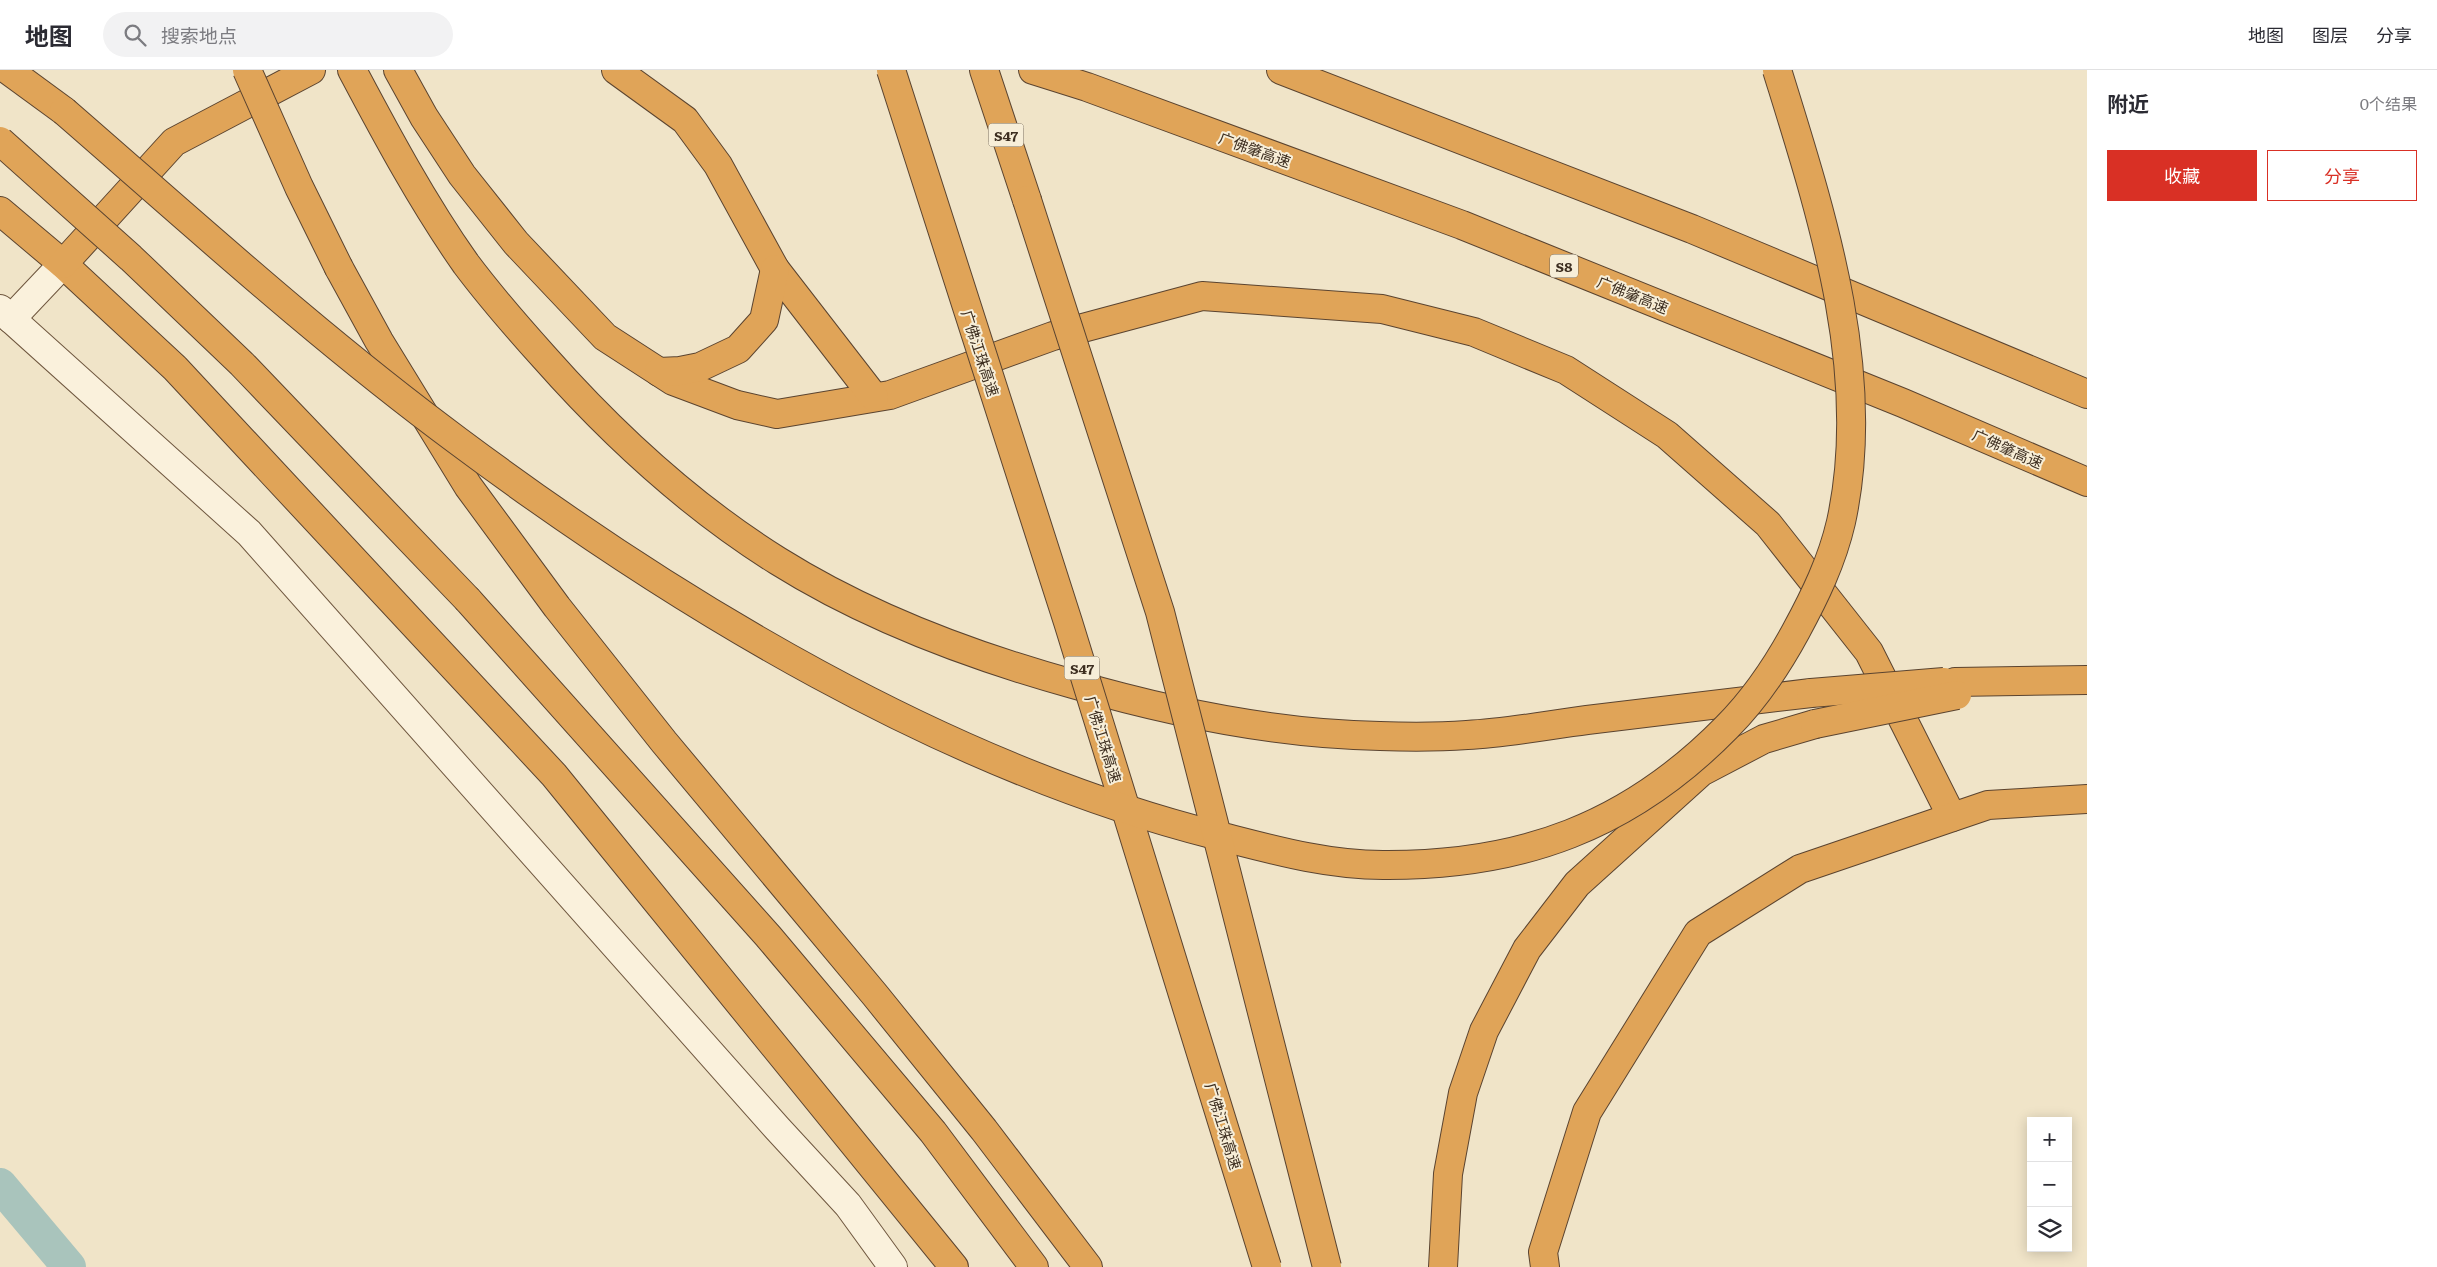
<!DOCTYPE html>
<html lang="zh">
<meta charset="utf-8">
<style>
:root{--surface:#fff;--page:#f2f2f3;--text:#2b2b33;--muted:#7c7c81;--line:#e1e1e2;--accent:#d93025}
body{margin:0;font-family:Literata,"Noto Sans SC",serif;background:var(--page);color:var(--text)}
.controls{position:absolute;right:15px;bottom:15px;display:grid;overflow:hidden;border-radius:0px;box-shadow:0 2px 12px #0003}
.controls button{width:45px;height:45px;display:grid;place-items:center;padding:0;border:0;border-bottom:1px solid var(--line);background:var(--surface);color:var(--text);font:25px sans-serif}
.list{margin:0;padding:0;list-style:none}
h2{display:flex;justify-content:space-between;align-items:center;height:65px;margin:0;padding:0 20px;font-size:21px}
h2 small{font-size:16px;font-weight:400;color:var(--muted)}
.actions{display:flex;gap:10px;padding:15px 20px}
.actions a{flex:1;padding:11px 0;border:1px solid var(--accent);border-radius:0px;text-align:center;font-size:18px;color:var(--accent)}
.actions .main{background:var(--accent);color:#fff}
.icon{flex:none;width:28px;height:28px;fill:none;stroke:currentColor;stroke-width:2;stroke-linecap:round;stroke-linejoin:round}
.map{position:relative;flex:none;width:2087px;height:1197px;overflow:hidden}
header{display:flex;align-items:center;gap:30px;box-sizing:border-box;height:70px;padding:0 25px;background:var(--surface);border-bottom:1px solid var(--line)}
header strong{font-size:24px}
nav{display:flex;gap:28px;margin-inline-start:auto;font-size:18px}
.search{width:350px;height:45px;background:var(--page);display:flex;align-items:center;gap:12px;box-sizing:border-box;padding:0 18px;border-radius:28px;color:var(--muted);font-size:19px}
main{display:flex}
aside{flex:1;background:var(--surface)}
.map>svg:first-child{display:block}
</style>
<header>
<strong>地图</strong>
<div class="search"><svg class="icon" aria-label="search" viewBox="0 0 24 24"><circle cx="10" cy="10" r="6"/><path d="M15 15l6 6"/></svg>搜索地点</div>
<nav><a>地图</a><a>图层</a><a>分享</a></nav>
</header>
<main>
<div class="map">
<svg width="2087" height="1197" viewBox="0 0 2087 1197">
<rect width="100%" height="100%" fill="#f0e4c8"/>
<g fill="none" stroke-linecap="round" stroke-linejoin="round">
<!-- canal -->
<path stroke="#a9c4bc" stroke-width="34" d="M 0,1115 L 69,1197"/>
<!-- secondary casing -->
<g stroke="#6f573f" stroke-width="30">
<g id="secondary">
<path d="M 0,239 L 249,463 L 777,1058 L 848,1135 L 893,1197"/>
<path d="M 11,249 L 63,194"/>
</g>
</g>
<!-- highway casing -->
<g stroke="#5b4430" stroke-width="30">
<g id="highway">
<path d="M 8,0 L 64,41"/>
<path d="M 352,0 C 387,66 423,133 466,194 C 490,226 517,257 544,287 C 613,365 690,436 778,491 C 869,548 972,586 1073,614 C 1173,643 1277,664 1380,666 C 1409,667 1439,667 1467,665 C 1507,663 1548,655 1587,650 C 1662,641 1737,632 1811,623"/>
<path d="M 398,0 L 424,47 L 462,105 L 516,173 L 605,267 L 673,311 L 737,335 L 777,344 L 890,325 L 1053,266 L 1202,226 L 1382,239 L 1474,262 L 1566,300 L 1667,365 L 1768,454 L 1869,582 L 1952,747"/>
<path d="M 616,0 L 685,50 L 718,95 L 775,199 L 874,327"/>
<path d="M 984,0 L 1027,130"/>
<path d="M 1033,0 L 1087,17 L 1462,155 L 1903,333 L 2087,412"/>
<path d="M 1281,0 L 1692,159 L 2087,324"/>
<path d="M 0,141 L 63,194 L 175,298 L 554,705 L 954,1197"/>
<path d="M 63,194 L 174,72 L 311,0"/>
<path d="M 339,198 L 379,271 L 468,416 L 557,537 L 664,672 L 875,925 L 984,1060 L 1088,1197"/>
<path d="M 659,302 L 680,301 L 700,297 L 738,279 L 764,250 L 775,199"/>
<path d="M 468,530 L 768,866 L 933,1062 L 1034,1197"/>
<path d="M 1955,612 L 2087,610"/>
<path d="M 1443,1197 L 1448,1104 L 1463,1023 L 1484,961 L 1527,879 L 1577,814 L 1701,702 L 1764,669 L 1815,654"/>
<path d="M 1545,1197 L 1543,1182 L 1587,1042 L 1698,863 L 1800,799 L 1988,735 L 2087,729"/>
</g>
</g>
<!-- secondary -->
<use href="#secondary" stroke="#faf1dc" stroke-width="28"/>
<!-- highway -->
<use href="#highway" stroke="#e0a458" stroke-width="28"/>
<!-- highway-bridge casing -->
<g stroke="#5b4430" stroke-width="30" stroke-linecap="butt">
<g id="highway-bridge">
<path d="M 247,0 L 299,117 L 339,198"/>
<path d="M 891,0 L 1068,552 L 1267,1197"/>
<path d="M 64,41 C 193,153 320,269 458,371 C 679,536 946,697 1215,765 C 1270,779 1325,795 1383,795 C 1521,796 1629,757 1727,657 C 1755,629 1777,596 1796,561 C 1815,526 1832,491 1841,452 C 1874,302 1821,142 1777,0"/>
<path d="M 0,71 L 131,188 L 242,294 L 468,530"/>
<path d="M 1027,130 L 1160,542 L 1327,1197"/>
<path d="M 1811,623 L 1944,612"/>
<path d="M 1815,654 L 1957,625"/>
</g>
</g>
<!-- highway-bridge -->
<use href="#highway-bridge" stroke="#e0a458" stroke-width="28"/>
</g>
<g text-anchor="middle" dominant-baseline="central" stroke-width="4" stroke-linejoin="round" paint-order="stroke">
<!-- shield labels -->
<g fill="#f7eed8" stroke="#756857" stroke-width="1">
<rect x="988.5" y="53.5" width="35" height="23" rx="4"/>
<rect x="1550" y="184.5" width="28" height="23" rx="4"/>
<rect x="1064.5" y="586.5" width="35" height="23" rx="4"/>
</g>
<g font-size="14" font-weight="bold" fill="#3d2e20">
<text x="1006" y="65">S47</text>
<text x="1564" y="196">S8</text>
<text x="1082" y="598">S47</text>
</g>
<!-- street labels -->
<g font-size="15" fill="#3d2e20" stroke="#f7eed8">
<text transform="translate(1255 79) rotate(20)">广佛肇高速</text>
<text transform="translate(1633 224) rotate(22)">广佛肇高速</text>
<text transform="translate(981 283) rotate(72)">广佛江珠高速</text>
<text transform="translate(2008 378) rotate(24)">广佛肇高速</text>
<text transform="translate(1104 669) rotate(73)">广佛江珠高速</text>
<text transform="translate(1224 1056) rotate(73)">广佛江珠高速</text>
</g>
</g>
</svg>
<div class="controls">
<button>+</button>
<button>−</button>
<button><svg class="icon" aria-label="layers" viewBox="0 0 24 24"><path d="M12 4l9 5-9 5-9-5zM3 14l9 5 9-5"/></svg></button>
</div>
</div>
<aside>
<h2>附近<small>0个结果</small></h2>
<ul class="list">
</ul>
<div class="actions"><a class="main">收藏</a><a>分享</a></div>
</aside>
</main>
